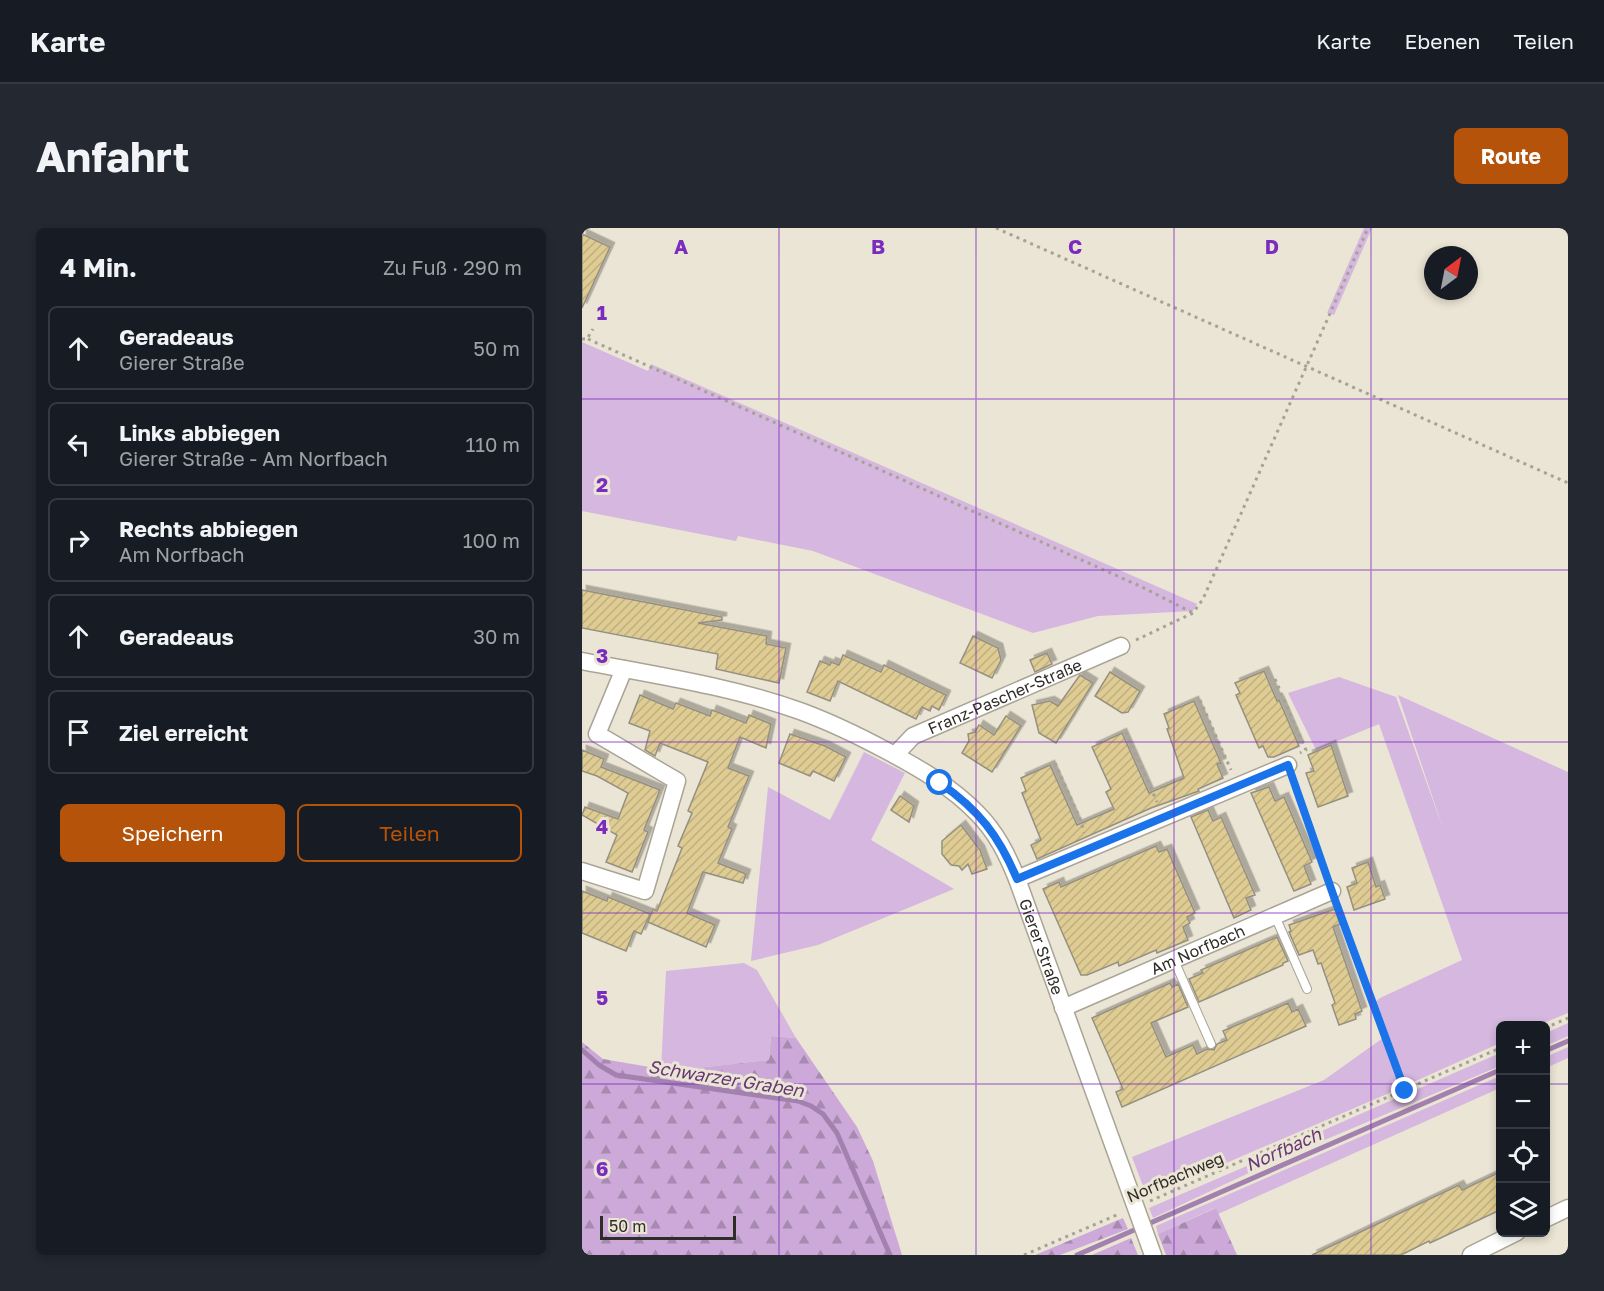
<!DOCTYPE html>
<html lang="de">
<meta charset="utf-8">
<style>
:root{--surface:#171b24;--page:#242831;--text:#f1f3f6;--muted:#9ea1a6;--line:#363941;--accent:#b45309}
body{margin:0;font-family:"Golos Text",sans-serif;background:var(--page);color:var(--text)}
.controls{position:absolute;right:18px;bottom:18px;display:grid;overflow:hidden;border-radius:9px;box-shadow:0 3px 9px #0003}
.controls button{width:54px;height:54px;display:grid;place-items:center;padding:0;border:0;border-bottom:2px solid var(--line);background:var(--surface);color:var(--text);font:30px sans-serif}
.compass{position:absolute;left:842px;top:18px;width:54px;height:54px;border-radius:50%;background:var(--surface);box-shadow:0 3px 9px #0003;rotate:32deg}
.scale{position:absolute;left:18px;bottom:15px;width:136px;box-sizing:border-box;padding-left:6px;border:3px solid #2f2d27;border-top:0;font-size:16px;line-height:21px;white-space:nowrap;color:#2f2d27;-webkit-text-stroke:4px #ebe5d5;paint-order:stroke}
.stop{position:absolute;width:18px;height:18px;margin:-14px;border:4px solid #1a73e8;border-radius:50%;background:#fff}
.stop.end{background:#1a73e8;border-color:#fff;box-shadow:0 2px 6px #0008}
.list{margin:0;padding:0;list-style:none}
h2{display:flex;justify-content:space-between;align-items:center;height:78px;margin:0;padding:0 24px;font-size:26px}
h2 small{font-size:20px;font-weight:400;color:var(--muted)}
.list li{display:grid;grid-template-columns:39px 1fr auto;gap:18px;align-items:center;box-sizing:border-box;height:84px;margin:0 12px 12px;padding:0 12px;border:2px solid var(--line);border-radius:9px}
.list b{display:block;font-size:22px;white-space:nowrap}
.list p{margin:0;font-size:20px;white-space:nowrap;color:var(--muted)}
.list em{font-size:20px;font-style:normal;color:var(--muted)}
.actions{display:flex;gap:12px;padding:18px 24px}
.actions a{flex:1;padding:14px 0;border:2px solid var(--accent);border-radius:9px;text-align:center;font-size:21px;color:var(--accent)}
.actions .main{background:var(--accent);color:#fff}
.icon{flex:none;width:33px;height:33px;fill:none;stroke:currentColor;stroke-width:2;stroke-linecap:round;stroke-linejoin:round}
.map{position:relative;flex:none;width:986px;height:1027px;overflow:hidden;border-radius:9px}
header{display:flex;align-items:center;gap:36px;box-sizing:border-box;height:84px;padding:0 30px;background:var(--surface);border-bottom:2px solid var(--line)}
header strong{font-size:28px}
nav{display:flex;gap:33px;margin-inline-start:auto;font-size:21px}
.intro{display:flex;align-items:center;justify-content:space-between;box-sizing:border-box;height:144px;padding:0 36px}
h1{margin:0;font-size:42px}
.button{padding:15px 27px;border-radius:9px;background:var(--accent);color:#fff;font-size:21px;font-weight:700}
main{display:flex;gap:36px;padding:0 36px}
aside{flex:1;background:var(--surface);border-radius:9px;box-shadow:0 3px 9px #0003}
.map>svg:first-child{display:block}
</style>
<header>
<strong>Karte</strong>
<nav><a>Karte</a><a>Ebenen</a><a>Teilen</a></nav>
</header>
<div class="intro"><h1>Anfahrt</h1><a class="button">Route</a></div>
<main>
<aside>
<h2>4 Min.<small>Zu Fuß · 290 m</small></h2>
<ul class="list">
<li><svg class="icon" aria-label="ahead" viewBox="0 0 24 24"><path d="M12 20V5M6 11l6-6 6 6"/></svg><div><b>Geradeaus</b><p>Gierer Straße</p></div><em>50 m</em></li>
<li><svg class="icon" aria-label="left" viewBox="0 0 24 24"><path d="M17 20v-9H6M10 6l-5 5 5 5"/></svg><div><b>Links abbiegen</b><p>Gierer Straße - Am Norfbach</p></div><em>110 m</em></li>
<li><svg class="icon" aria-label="right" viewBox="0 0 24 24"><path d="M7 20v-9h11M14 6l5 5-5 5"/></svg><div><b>Rechts abbiegen</b><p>Am Norfbach</p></div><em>100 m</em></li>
<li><svg class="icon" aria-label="ahead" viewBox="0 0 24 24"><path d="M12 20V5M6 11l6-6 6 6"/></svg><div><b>Geradeaus</b></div><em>30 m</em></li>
<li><svg class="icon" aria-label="arrive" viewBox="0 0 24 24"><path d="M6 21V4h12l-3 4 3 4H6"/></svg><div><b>Ziel erreicht</b></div></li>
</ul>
<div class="actions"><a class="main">Speichern</a><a>Teilen</a></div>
</aside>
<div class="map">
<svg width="986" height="1027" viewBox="0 0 986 1027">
<defs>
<pattern id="forest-firs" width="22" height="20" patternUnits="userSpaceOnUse" patternTransform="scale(1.5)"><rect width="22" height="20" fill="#cca9d8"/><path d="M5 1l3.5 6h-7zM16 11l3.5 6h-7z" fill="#a68aaf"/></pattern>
<pattern id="building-hatch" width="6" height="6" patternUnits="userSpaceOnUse" patternTransform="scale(1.5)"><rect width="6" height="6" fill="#dfcc93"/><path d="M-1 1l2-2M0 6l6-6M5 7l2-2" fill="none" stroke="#c0b07f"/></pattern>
<filter id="shadow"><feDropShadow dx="4.5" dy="-4.5" stdDeviation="0" flood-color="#0004"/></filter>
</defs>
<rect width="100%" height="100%" fill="#ebe5d5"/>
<!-- green -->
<g fill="#d5b7df">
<path d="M 782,0 L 790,0 L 752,87 L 745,85 Z"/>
<path d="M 0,114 L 66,143 L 69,136 L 615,376 L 611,383 L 516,388 L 451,405 L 231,323 L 156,308 L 154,313 L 0,283 Z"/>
<path d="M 757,449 L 814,469 L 863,606 L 816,467 L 986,544 L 986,785 L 957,797 L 918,798 L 918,815 L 825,857 L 817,843 L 792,775 L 798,770 L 880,732 L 797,496 L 734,522 L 706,465 Z"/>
<path d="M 282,524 L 323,545 L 289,612 L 372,661 L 236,717 L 169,733 L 186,559 L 248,592 Z"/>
<path d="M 162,735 L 175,742 L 214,810 L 189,808 L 187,832 L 98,842 L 79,841 L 84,743 Z"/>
<path d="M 986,795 L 986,808 L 964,818 L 964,805 Z"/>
<path d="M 801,810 L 819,860 L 593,957 L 568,962 L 561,958 L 550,929 L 742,852 Z"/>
<path d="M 986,819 L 986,830 L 964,840 L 964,829 Z"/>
<path d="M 918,825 L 918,838 L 688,935 L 571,990 L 567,980 L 709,919 L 744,901 Z"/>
<path d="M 918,848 L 918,860 L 636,986 L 633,980 L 576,1006 L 574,998 Z"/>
</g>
<!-- forest -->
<g fill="url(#forest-firs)">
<path d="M 189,808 L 214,810 L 275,899 L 291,933 L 320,1027 L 0,1027 L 0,814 L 21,831 L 79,841 L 98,842 L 187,832 Z"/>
<path d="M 634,980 L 655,1027 L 584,1027 L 576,1006 Z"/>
<path d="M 541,990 L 546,1001 L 478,1027 L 453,1027 Z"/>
<path d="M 549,1010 L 556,1027 L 510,1027 Z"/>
</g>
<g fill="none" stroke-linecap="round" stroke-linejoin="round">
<!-- stream -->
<g stroke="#a381af" stroke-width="5">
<path d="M 0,822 L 17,837 L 34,847 L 216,873 L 229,878 L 241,886 L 255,905 L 308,1027"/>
<path d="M 963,823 L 986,813"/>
<path d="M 495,1027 L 918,842"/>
</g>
</g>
<!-- building -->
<g fill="url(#building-hatch)" stroke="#959081" stroke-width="1.5" filter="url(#shadow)">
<path d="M 0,6 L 28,19 L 0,80 Z"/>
<path d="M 0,362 L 140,389 L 140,392 L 116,395 L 185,408 L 184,416 L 204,420 L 197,455 L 134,441 L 136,426 L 0,400 Z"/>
<path d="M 391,408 L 416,420 L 419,432 L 410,450 L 378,435 Z"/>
<path d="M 465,425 L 470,436 L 453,444 L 448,432 Z"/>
<path d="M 261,427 L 299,444 L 302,437 L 364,467 L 357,482 L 350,478 L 348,483 L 340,479 L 334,491 L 256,453 L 248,473 L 225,464 L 238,433 L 248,437 L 249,434 L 257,437 Z"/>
<path d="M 682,443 L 695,473 L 697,472 L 717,518 L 692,529 L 686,529 L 681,518 L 677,520 L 654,467 L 658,465 L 653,455 Z"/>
<path d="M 528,444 L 558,463 L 546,484 L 540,485 L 513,468 Z"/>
<path d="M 498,447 L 511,455 L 474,515 L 457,505 L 450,477 L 468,473 L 476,478 Z"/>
<path d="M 58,467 L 91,481 L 94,475 L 128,488 L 130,482 L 164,495 L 167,487 L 189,496 L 184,520 L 158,509 L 146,540 L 167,548 L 146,599 L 150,601 L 136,635 L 164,646 L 161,655 L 121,644 L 105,685 L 133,697 L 124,719 L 66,694 L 71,681 L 75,683 L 100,620 L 96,618 L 110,585 L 106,583 L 126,534 L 78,515 L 73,528 L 63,522 L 68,503 L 47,495 Z"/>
<path d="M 612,473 L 639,535 L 635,536 L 641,550 L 616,561 L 617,563 L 569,580 L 455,631 L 449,617 L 459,612 L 440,565 L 444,563 L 439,550 L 468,537 L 495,597 L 532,581 L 524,564 L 529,561 L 510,519 L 540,505 L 567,565 L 602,550 L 585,501 L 587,500 L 582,486 Z"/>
<path d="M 424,488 L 439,498 L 410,544 L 380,525 L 387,513 L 386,506 L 393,504 L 397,497 L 412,507 Z"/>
<path d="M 208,506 L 243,518 L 264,529 L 252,553 L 231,543 L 228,548 L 197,535 Z"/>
<path d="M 749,517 L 766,568 L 736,579 L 724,545 L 732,543 L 726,527 Z"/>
<path d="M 0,522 L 22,531 L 19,539 L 78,562 L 62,602 L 66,604 L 50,644 L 24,634 L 35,607 L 0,587 L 3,579 L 36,591 L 46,565 L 15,548 L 0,543 Z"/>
<path d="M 687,559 L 693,573 L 702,569 L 730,634 L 722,638 L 729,656 L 712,663 L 669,565 Z"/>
<path d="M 318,568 L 332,578 L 327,594 L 309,582 Z"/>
<path d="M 626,582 L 631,593 L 639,589 L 673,667 L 664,670 L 669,682 L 652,690 L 609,589 Z"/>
<path d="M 379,597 L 398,622 L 405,641 L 390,646 L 386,636 L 380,642 L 377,638 L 369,637 L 360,626 L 360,613 Z"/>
<path d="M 574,618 L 577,624 L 585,621 L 613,685 L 605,689 L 608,695 L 601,699 L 606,712 L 575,725 L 574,722 L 537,738 L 536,734 L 505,747 L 499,747 L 461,661 L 477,654 L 479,659 Z"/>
<path d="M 786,634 L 794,659 L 798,657 L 803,671 L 772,682 L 765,659 L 775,655 L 770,640 Z"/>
<path d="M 0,663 L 25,673 L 26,669 L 68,686 L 59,706 L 52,703 L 44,723 L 0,705 Z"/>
<path d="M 753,681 L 758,696 L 751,699 L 780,783 L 773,786 L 774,791 L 757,797 L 750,777 L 753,775 L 739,735 L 736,736 L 731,722 L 717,727 L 707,704 L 709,703 L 707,697 Z"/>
<path d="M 695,709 L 706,733 L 701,735 L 701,737 L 617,774 L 607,751 L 621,745 L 619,742 Z"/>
<path d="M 588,755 L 590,759 L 596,756 L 606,779 L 569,795 L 584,829 L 611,817 L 615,826 L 625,821 L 632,822 L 635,816 L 645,812 L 641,803 L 706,775 L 710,784 L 716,781 L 724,798 L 540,879 L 534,864 L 541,861 L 510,790 Z"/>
<path d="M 918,944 L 918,982 L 848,1015 L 847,1013 L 819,1027 L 730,1027 L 877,957 L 880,962 Z"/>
</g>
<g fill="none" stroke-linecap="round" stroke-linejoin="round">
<!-- service casing -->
<g stroke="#a9a495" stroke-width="10">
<g id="service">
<path d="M 693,688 L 725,761"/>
<path d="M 592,732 L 629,816"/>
</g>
</g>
<!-- minor casing -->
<g stroke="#a9a495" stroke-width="19">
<g id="minor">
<path id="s1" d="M 0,433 C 73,447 148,458 218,483 C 248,494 277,508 305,523 C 337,540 370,559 395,585 C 414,604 425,626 435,651 L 571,1027"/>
<path id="s2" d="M 313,527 L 331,508 L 539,418"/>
<path d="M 0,643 L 63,663 L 95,553 L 15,506 L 42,441"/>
<path d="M 435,651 L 706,537"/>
<path id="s3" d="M 481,780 L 750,663"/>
<path d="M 963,991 L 986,980"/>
<path d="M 889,1027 L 935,1004"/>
</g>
</g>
<!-- path -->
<g stroke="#a6a295" stroke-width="3" stroke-dasharray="3 4.5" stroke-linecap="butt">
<path d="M 414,0 L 986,255"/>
<path d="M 0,111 L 5,111 L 11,101"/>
<path d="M 6,111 L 560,359 L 611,385"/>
<path d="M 554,412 L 611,385 L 621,371 L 786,0"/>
<path d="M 693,451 L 724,522 L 718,525"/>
<path d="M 618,472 L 649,542"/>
<path d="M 544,504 L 575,574"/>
<path d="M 473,535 L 499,593 L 502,605"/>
<path d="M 711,551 L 744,647"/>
<path d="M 755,679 L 823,863"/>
<path d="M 963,800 L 986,790"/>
<path d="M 568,973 L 918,820"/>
<path d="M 442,1027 L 537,986"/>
</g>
<!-- service -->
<use href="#service" stroke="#fff" stroke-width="8"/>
<!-- minor -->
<use href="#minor" stroke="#fff" stroke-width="16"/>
</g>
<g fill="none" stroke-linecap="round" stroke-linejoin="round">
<!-- route -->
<path stroke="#1a73e8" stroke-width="8" d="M 358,555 C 397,582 417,608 435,651 L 706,537 L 753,672 L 823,863"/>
</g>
<!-- grid -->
<path fill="none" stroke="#7b2cbf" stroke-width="1.5" stroke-opacity="0.55" d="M 197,0 L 197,1027M 394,0 L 394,1027M 592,0 L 592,1027M 789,0 L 789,1027M 0,171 L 986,171M 0,342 L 986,342M 0,514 L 986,514M 0,685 L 986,685M 0,856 L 918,856M 963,856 L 986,856"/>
<g text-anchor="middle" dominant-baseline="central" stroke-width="6" stroke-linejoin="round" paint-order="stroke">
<!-- street labels -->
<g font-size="16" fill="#2f2d27" stroke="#ebe5d5">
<text stroke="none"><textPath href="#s2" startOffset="126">Franz-Pascher-Straße</textPath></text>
<text stroke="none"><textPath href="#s1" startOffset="579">Gierer Straße</textPath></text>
<text stroke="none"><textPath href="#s3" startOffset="147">Am Norfbach</textPath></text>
<text transform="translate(593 949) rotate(-23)">Norfbachweg</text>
</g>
<!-- water labels -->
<g font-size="18" font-style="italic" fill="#663974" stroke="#ebe5d5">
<text transform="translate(144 850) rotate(9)">Schwarzer Graben</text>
<text transform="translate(701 921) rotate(-24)">Norfbach</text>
</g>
</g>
<g font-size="20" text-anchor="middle" font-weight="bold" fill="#7b2cbf" stroke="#ebe5d5" stroke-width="6" stroke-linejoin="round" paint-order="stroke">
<text x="99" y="26">A</text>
<text x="296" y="26">B</text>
<text x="493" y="26">C</text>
<text x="690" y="26">D</text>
<text x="20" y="92">1</text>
<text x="20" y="264">2</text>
<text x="20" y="435">3</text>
<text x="20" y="606">4</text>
<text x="20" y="777">5</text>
<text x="20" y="948">6</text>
</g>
</svg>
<div class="controls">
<button>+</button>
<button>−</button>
<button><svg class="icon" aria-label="locate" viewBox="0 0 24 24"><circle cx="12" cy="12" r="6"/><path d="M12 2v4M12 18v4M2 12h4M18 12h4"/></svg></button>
<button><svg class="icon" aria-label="layers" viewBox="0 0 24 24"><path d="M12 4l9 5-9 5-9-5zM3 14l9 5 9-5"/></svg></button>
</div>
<svg class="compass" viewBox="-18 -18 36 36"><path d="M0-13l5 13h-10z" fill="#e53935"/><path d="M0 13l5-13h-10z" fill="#9ea1a6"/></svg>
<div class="scale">50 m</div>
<div class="stop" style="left:358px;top:555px"></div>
<div class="stop end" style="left:823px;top:863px"></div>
</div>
</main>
